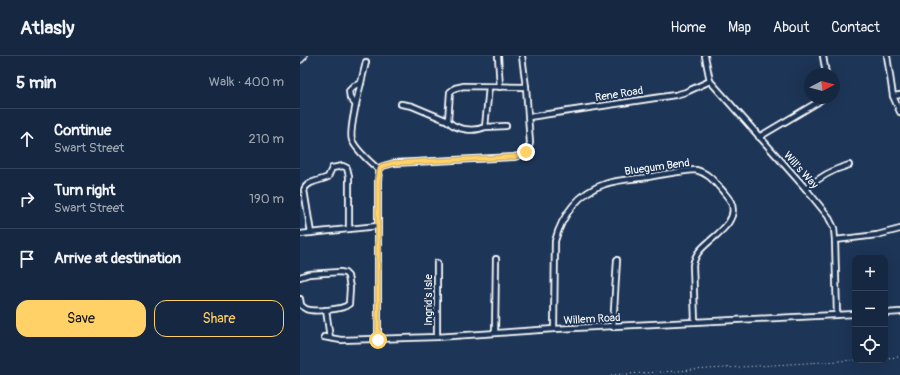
<!DOCTYPE html>
<meta charset="utf-8">
<style>
:root{--surface:#162841;--page:#23344c;--text:#f1f3f6;--muted:#9ea6b1;--line:#35445a;--accent:#ffd166}
body{margin:0;font-family:Pangolin,sans-serif;background:var(--page);color:var(--text)}
.controls{position:absolute;right:12px;bottom:12px;display:grid;overflow:hidden;border-radius:8px;box-shadow:0 4px 16px #0002}
.controls button{width:36px;height:36px;display:grid;place-items:center;padding:0;border:0;border-bottom:1px solid var(--line);background:var(--surface);color:var(--text);font:20px sans-serif}
.compass{position:absolute;left:504px;top:12px;width:36px;height:36px;border-radius:50%;background:var(--surface);box-shadow:0 4px 16px #0002;rotate:83deg}
.stop{position:absolute;width:12px;height:12px;margin:-9px;border:3px solid #ffd166;border-radius:50%;background:#fff}
.stop.end{background:#ffd166;border-color:#fff;box-shadow:0 1px 4px #0008}
.list{margin:0;padding:0;list-style:none}
h2{display:flex;justify-content:space-between;align-items:center;height:52px;margin:0;padding:0 16px;font-size:17px}
h2 small{font-size:13px;font-weight:400;color:var(--muted)}
.list li{display:grid;grid-template-columns:26px 1fr auto;gap:12px;align-items:center;box-sizing:border-box;height:60px;padding:0 16px;border-top:1px solid var(--line)}
.list b{display:block;font-size:15px;white-space:nowrap}
.list p{margin:0;font-size:13px;white-space:nowrap;color:var(--muted)}
.list em{font-size:13px;font-style:normal;color:var(--muted)}
.actions{display:flex;gap:8px;padding:12px 16px}
.actions a{flex:1;padding:9px 0;border:1px solid var(--accent);border-radius:12px;text-align:center;font-size:14px;color:var(--accent)}
.actions .main{background:var(--accent);color:#111}
.icon{flex:none;width:22px;height:22px;fill:none;stroke:currentColor;stroke-width:2;stroke-linecap:round;stroke-linejoin:round}
.map{position:relative;flex:none;width:600px;height:319px;overflow:hidden}
header{display:flex;align-items:center;gap:24px;box-sizing:border-box;height:56px;padding:0 20px;background:var(--surface);border-bottom:1px solid var(--line)}
header strong{font-size:19px}
nav{display:flex;gap:22px;margin-inline-start:auto;font-size:14px}
main{display:flex}
aside{flex:1;background:var(--surface)}
.map>svg:first-child{display:block}
</style>
<header>
<strong>Atlasly</strong>
<nav><a>Home</a><a>Map</a><a>About</a><a>Contact</a></nav>
</header>
<main>
<aside>
<h2>5 min<small>Walk · 400 m</small></h2>
<ul class="list">
<li><svg class="icon" aria-label="ahead" viewBox="0 0 24 24"><path d="M12 20V5M6 11l6-6 6 6"/></svg><div><b>Continue</b><p>Swart Street</p></div><em>210 m</em></li>
<li><svg class="icon" aria-label="right" viewBox="0 0 24 24"><path d="M7 20v-9h11M14 6l5 5-5 5"/></svg><div><b>Turn right</b><p>Swart Street</p></div><em>190 m</em></li>
<li><svg class="icon" aria-label="arrive" viewBox="0 0 24 24"><path d="M6 21V4h12l-3 4 3 4H6"/></svg><div><b>Arrive at destination</b></div></li>
</ul>
<div class="actions"><a class="main">Save</a><a>Share</a></div>
</aside>
<div class="map">
<svg width="600" height="319" viewBox="0 0 600 319">
<rect width="100%" height="100%" fill="#1d3557"/>
<filter id="ink" filterUnits="userSpaceOnUse"><feTurbulence type="fractalNoise" baseFrequency=".025" numOctaves="2"/><feDisplacementMap in="SourceGraphic" scale="8" xChannelSelector="R" yChannelSelector="G"/><feConvolveMatrix kernelMatrix="1 2 1 2 8 2 1 2 1" color-interpolation-filters="sRGB"/></filter>
<g filter="url(#ink)">
<g fill="none" stroke-linecap="round" stroke-linejoin="round">
<!-- street casing -->
<g stroke="#fff" stroke-width="8">
<g id="street">
<path d="M 198,0 L 200,31"/>
<path d="M 405,0 L 410,25 L 506,133 L 528,160 L 534,172 L 535,184 L 537,259"/>
<path d="M 523,0 L 526,18"/>
<path d="M 587,0 L 593,40 L 600,56"/>
<path d="M 66,6 C 63,20 48,73 52,84 C 56,94 71,107 79,114"/>
<path d="M 593,40 L 600,39"/>
<path d="M 101,48 L 112,50 L 148,65 C 156,74 174,76 185,71 L 189,31"/>
<path d="M 56,49 L 50,42 L 49,35 L 54,30 L 61,27"/>
<path d="M 229,61 L 375,39 L 386,36 L 410,25"/>
<path d="M 148,65 L 150,36 L 155,32 L 164,30 L 226,31"/>
<path d="M 185,71 L 206,70"/>
<path d="M 459,81 L 518,46 L 523,42"/>
<path d="M 506,133 C 519,121 531,114 549,109"/>
<path d="M 11,177 L 4,134 C 7,125 20,125 28,121 L 32,112 L 43,110 L 47,112 L 49,120 L 49,173"/>
<path d="M 0,178 L 78,170"/>
<path d="M 535,184 L 577,179 L 600,173"/>
<path d="M 0,221 L 9,218 L 40,216 L 45,217 L 48,220 L 50,232 L 49,248 C 43,254 13,256 6,253 C 4,252 3,251 1,249 L 0,243"/>
<path d="M 26,254 L 30,282"/>
<path d="M 585,257 L 600,256"/>
<path d="M 313,271 L 317,204"/>
<path d="M 254,273 L 255,185 C 262,159 279,136 305,128 C 319,123 334,123 348,121 C 364,118 380,115 396,114 C 408,117 414,125 422,134 C 425,138 429,142 431,146 C 441,168 407,183 398,197 C 395,201 394,205 393,209 L 395,266"/>
<path d="M 195,277 L 196,203"/>
<path d="M 24,281 L 41,284 L 137,281 L 254,273 L 555,258"/>
<path d="M 137,281 L 137,207"/>
<path d="M 78,283 L 78,125 L 79,114 L 83,110 L 94,107 L 214,101 C 223,99 228,96 230,87 L 226,31 L 222,0"/>
</g>
</g>
<!-- secondary casing -->
<g stroke="#fff" stroke-width="10">
<path id="secondary" d="M 0,3 L 3,0"/>
</g>
<!-- path -->
<g stroke="#fff" stroke-width="1" stroke-dasharray="1 3" stroke-linecap="butt">
<path d="M 585,302 L 600,301"/>
<path d="M 311,319 L 555,304"/>
</g>
<!-- street -->
<use href="#street" stroke="#1d3557" stroke-width="4.5"/>
<!-- secondary -->
<use href="#secondary" stroke="#1d3557" stroke-width="7"/>
</g>
</g>
<g fill="none" stroke-linecap="round" stroke-linejoin="round" filter="url(#ink)">
<!-- route -->
<path stroke="#ffd166" stroke-width="5" d="M 78,284 L 78,125 L 80,113 L 83,110 L 94,107 L 214,101 L 226,96"/>
</g>
<g text-anchor="middle" dominant-baseline="central" stroke-width="4" stroke-linejoin="round" paint-order="stroke">
<!-- street labels -->
<g font-size="11" fill="#fff" stroke="#1d3557">
<text transform="translate(319 38) rotate(-9)">Rene Road</text>
<text transform="translate(357 111) rotate(-8)">Bluegum Bend</text>
<text transform="translate(501 114) rotate(48)">Will's Way</text>
<text transform="translate(128 244) rotate(-90)">Ingrid's Isle</text>
<text transform="translate(292 263) rotate(-3)">Willem Road</text>
</g>
</g>
</svg>
<div class="controls">
<button>+</button>
<button>−</button>
<button><svg class="icon" aria-label="locate" viewBox="0 0 24 24"><circle cx="12" cy="12" r="6"/><path d="M12 2v4M12 18v4M2 12h4M18 12h4"/></svg></button>
</div>
<svg class="compass" viewBox="-18 -18 36 36"><path d="M0-13l5 13h-10z" fill="#e53935"/><path d="M0 13l5-13h-10z" fill="#9ea6b1"/></svg>
<div class="stop" style="left:78px;top:284px"></div>
<div class="stop end" style="left:226px;top:96px"></div>
</div>
</main>
